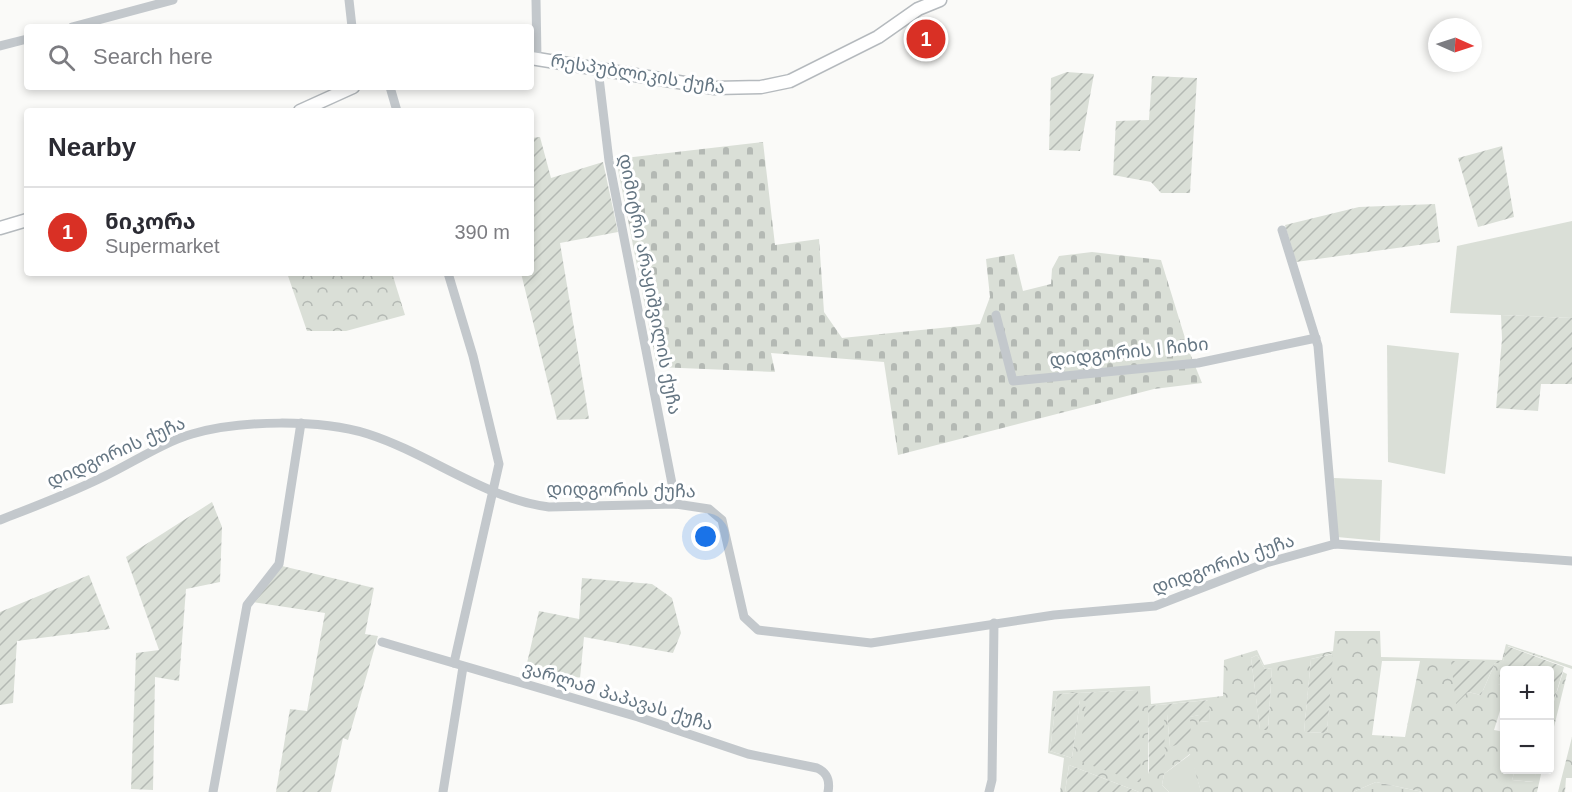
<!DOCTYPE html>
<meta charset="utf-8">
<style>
:root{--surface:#fff;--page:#f2f2f3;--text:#2b2b33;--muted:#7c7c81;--line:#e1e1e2;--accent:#d93025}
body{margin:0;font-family:Arial,"Noto Sans Georgian",sans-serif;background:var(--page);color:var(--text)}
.controls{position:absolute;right:18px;bottom:18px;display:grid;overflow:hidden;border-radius:6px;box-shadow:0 3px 9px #0003}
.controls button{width:54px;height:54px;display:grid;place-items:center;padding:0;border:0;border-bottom:2px solid var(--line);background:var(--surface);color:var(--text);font:30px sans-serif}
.compass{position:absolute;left:1428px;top:18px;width:54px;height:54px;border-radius:50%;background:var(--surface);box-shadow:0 3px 9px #0003;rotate:93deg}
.you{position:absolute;left:706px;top:537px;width:21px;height:21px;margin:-15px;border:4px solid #fff;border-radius:50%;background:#1a73e8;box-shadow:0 0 0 9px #1a73e833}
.badge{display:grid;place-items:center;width:39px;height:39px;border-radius:50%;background:var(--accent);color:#fff;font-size:20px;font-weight:700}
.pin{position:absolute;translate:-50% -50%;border:3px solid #fff;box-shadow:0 2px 6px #0006}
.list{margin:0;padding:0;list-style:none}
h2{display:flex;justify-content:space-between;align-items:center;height:78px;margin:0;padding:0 24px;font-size:26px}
h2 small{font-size:20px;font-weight:400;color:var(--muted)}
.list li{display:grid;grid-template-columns:39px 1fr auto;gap:18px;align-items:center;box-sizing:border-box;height:90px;padding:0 24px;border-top:2px solid var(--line)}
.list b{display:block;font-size:22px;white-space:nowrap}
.list p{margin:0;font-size:20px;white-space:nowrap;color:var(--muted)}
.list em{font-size:20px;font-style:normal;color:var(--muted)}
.icon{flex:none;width:33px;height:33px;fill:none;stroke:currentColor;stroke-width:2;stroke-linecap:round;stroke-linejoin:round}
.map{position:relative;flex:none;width:1572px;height:792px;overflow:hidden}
.search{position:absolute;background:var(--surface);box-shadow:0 3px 9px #0003;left:24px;top:24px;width:510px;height:66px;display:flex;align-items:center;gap:15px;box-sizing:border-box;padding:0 21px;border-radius:6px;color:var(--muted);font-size:22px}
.panel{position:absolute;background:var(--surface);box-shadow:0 3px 9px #0003;left:24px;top:108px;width:510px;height:168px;border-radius:6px}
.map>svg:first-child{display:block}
</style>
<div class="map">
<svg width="1572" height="792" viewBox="0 0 1572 792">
<defs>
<pattern id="forest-crowns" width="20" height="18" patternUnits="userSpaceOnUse" patternTransform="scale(1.5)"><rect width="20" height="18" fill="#dadfd7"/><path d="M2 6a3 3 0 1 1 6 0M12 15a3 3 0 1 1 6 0" fill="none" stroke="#b4b9b4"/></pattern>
<pattern id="wetland-marsh" width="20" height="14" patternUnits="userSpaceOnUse" patternTransform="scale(1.5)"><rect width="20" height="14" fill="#dadfd7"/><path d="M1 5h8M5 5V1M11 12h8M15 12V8" fill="none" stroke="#b4b9b4"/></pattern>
<pattern id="cemetery-stones" width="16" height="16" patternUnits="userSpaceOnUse" patternTransform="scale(1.5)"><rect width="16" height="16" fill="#dadfd7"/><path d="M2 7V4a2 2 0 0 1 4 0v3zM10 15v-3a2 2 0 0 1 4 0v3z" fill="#b4b9b4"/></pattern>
<pattern id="garden-furrows" width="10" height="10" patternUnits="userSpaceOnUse" patternTransform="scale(1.5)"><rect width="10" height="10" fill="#dadfd7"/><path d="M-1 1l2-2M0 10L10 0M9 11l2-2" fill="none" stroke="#b4b9b4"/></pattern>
</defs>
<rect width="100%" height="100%" fill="#fafaf8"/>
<!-- green -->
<g fill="#dadfd7">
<path d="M 1572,221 L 1572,318 L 1450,313 L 1457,246 Z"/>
<path d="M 1387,345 L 1459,353 L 1445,474 L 1388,462 Z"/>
<path d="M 1334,478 L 1382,480 L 1380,541 L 1337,537 Z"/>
<path d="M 1191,754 L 1201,792 L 1169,792 L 1162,785 L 1164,774 Z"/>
<path d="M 1515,770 L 1537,770 L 1534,782 L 1512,780 Z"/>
</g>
<!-- forest -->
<g fill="url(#forest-crowns)" fill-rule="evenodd">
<path d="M 287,273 L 392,273 L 405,315 L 346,331 L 307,331 Z"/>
<path d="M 1335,631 L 1380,631 L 1381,657 L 1502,660 L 1506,644 L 1572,666 L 1572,669 L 1508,646 L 1503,661 L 1452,661 L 1468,692 L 1481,695 L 1495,663 L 1504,663 L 1498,684 L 1504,686 L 1504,698 L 1494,730 L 1504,732 L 1504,770 L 1515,770 L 1512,780 L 1533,782 L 1537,770 L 1542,770 L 1537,792 L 1423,792 L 1376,782 L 1353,792 L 1201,792 L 1190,754 L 1164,774 L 1162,785 L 1169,792 L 1139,792 L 1069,765 L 1065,792 L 1060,792 L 1064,758 L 1048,753 L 1053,691 L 1150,686 L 1151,704 L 1223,696 L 1224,660 L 1257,650 L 1264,665 L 1333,651 ZM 1332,654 L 1327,733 L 1304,732 L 1311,659 ZM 1257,655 L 1265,669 L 1272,668 L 1268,730 L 1260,729 L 1251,658 ZM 1382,661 L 1420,661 L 1405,737 L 1372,735 ZM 1138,690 L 1080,700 L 1072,758 L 1050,751 L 1057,694 ZM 1208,700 L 1210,721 L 1199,722 L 1199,715 L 1189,717 L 1170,747 L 1167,714 L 1163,714 L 1148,774 L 1148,706 Z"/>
<path d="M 1563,672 L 1567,674 L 1550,743 L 1550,714 Z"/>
<path d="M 1572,737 L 1572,778 L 1566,778 L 1565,792 L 1558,792 Z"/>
</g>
<!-- wetland -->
<path fill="url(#wetland-marsh)" d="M 1376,782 L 1423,792 L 1353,792 Z"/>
<!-- cemetery -->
<path fill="url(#cemetery-stones)" d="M 763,142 L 775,245 L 819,239 L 824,312 L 842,338 L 980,324 L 990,297 L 986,259 L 1014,254 L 1023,291 L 1051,284 L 1052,269 L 1059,256 L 1092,252 L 1161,260 L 1189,351 L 1202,383 L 1154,389 L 898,455 L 884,362 L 771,353 L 775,372 L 657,367 L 616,159 Z"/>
<!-- garden -->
<g fill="url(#garden-furrows)">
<path d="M 1067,72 L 1094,74 L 1080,151 L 1049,150 L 1051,78 Z"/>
<path d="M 1152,76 L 1197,78 L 1190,193 L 1161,193 L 1151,182 L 1113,175 L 1116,121 L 1149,120 Z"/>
<path d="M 540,137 L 551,178 L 603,162 L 618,232 L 560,243 L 589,419 L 557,420 L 521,273 L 531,273 L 531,138 Z"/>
<path d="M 1502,146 L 1514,217 L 1478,227 L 1458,158 Z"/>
<path d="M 1435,204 L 1440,242 L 1296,262 L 1285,225 L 1359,207 Z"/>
<path d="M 1501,315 L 1572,318 L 1572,384 L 1541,384 L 1538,411 L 1496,408 L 1502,339 Z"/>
<path d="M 212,502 L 222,527 L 220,582 L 186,589 L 179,681 L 155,677 L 153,790 L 131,789 L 136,653 L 159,650 L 126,557 Z"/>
<path d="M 282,566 L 374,588 L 365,634 L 378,636 L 348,740 L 343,738 L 331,792 L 276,792 L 290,709 L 307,711 L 325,613 L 253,602 Z"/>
<path d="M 89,575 L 110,629 L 17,641 L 13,703 L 0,705 L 0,612 Z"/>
<path d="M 582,578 L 652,584 L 672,598 L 681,633 L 673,653 L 584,637 L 580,678 L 527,663 L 539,611 L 579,619 Z"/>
<path d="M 1507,646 L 1564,667 L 1550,714 L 1550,670 L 1504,670 L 1504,686 L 1497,684 L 1503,663 L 1495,663 L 1481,695 L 1468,692 L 1456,704 L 1451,661 L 1503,661 Z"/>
<path d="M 1333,654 L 1327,733 L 1304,732 L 1311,659 Z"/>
<path d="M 1257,655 L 1265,669 L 1272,668 L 1268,730 L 1260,730 L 1251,658 Z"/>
<path d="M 1138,690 L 1141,783 L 1079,761 L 1086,701 L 1080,700 L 1072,758 L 1050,751 L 1057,694 Z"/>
<path d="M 1209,700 L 1210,721 L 1199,722 L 1199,715 L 1190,717 L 1191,740 L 1170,747 L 1167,714 L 1164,714 L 1165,767 L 1156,777 L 1149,774 L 1148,706 Z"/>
<path d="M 1069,765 L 1139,792 L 1065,792 Z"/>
</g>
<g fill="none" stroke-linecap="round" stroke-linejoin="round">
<!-- major casing -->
<g stroke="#b5babe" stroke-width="15">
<g id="major">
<path d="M 531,58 L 715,88 L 761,87 L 790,81 L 878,37 L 918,9 L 940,0"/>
<path d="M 300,111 L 353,87"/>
<path d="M 0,228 L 27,220"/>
</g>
</g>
<!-- minor -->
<g stroke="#c3c8cc" stroke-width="9">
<path d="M 349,0 L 352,27"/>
<path d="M 536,0 L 537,58"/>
<path d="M 72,27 L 173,0"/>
<path d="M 0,46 L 27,39"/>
<path d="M 598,69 L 609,161 L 676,504"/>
<path d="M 390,87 L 397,111"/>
<path d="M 1282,230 L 1318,346 L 1335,544"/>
<path d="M 448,273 L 473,356 L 499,464 L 454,663"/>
<path d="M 996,315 L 1013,381 L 1198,363 L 1316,338"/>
<path d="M 0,520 C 36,506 71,493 105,476 C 132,463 164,442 192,434 C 241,420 319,419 368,434 C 430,454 483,498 549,507 L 676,504 L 709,509 L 722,520 L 744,617 L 758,630 L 871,643 L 1054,615 L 1155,606 L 1266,563 L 1335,544 L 1572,561"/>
<path d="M 382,642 L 638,717 L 748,754 L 817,768 C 828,773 830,781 828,792"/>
<path d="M 213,792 L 247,605 L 279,564 L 301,423"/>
<path d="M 443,792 L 463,667"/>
<path d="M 989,792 L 992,780 L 994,623"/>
</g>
<!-- major -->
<use href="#major" stroke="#fff" stroke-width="12"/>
</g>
<g text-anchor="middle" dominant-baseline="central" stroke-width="6" stroke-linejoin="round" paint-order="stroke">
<!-- street labels -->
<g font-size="18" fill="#657683" stroke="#fff">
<text transform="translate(638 74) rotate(9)">რესპუბლიკის ქუჩა</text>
<text transform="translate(650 284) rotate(79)">დიმიტრი არაყიშვილის ქუჩა</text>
<text transform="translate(1129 352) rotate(-6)">დიდგორის I ჩიხი</text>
<text transform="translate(116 452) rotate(-24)">დიდგორის ქუჩა</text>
<text transform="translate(621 490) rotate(1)">დიდგორის ქუჩა</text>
<text transform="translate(1223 564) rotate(-19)">დიდგორის ქუჩა</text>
<text transform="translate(618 696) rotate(17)">ვარლამ პაპავას ქუჩა</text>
</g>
</g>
</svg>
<div class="controls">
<button>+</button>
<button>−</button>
</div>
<svg class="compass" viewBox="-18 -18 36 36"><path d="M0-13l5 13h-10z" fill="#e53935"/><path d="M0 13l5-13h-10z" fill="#7c7c81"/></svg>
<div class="you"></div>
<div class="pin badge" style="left:926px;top:39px">1</div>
<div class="search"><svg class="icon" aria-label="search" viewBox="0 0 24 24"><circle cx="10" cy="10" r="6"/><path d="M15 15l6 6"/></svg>Search here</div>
<section class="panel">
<h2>Nearby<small></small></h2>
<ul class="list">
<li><span class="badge">1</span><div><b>ნიკორა</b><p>Supermarket</p></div><em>390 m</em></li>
</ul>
</section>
</div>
